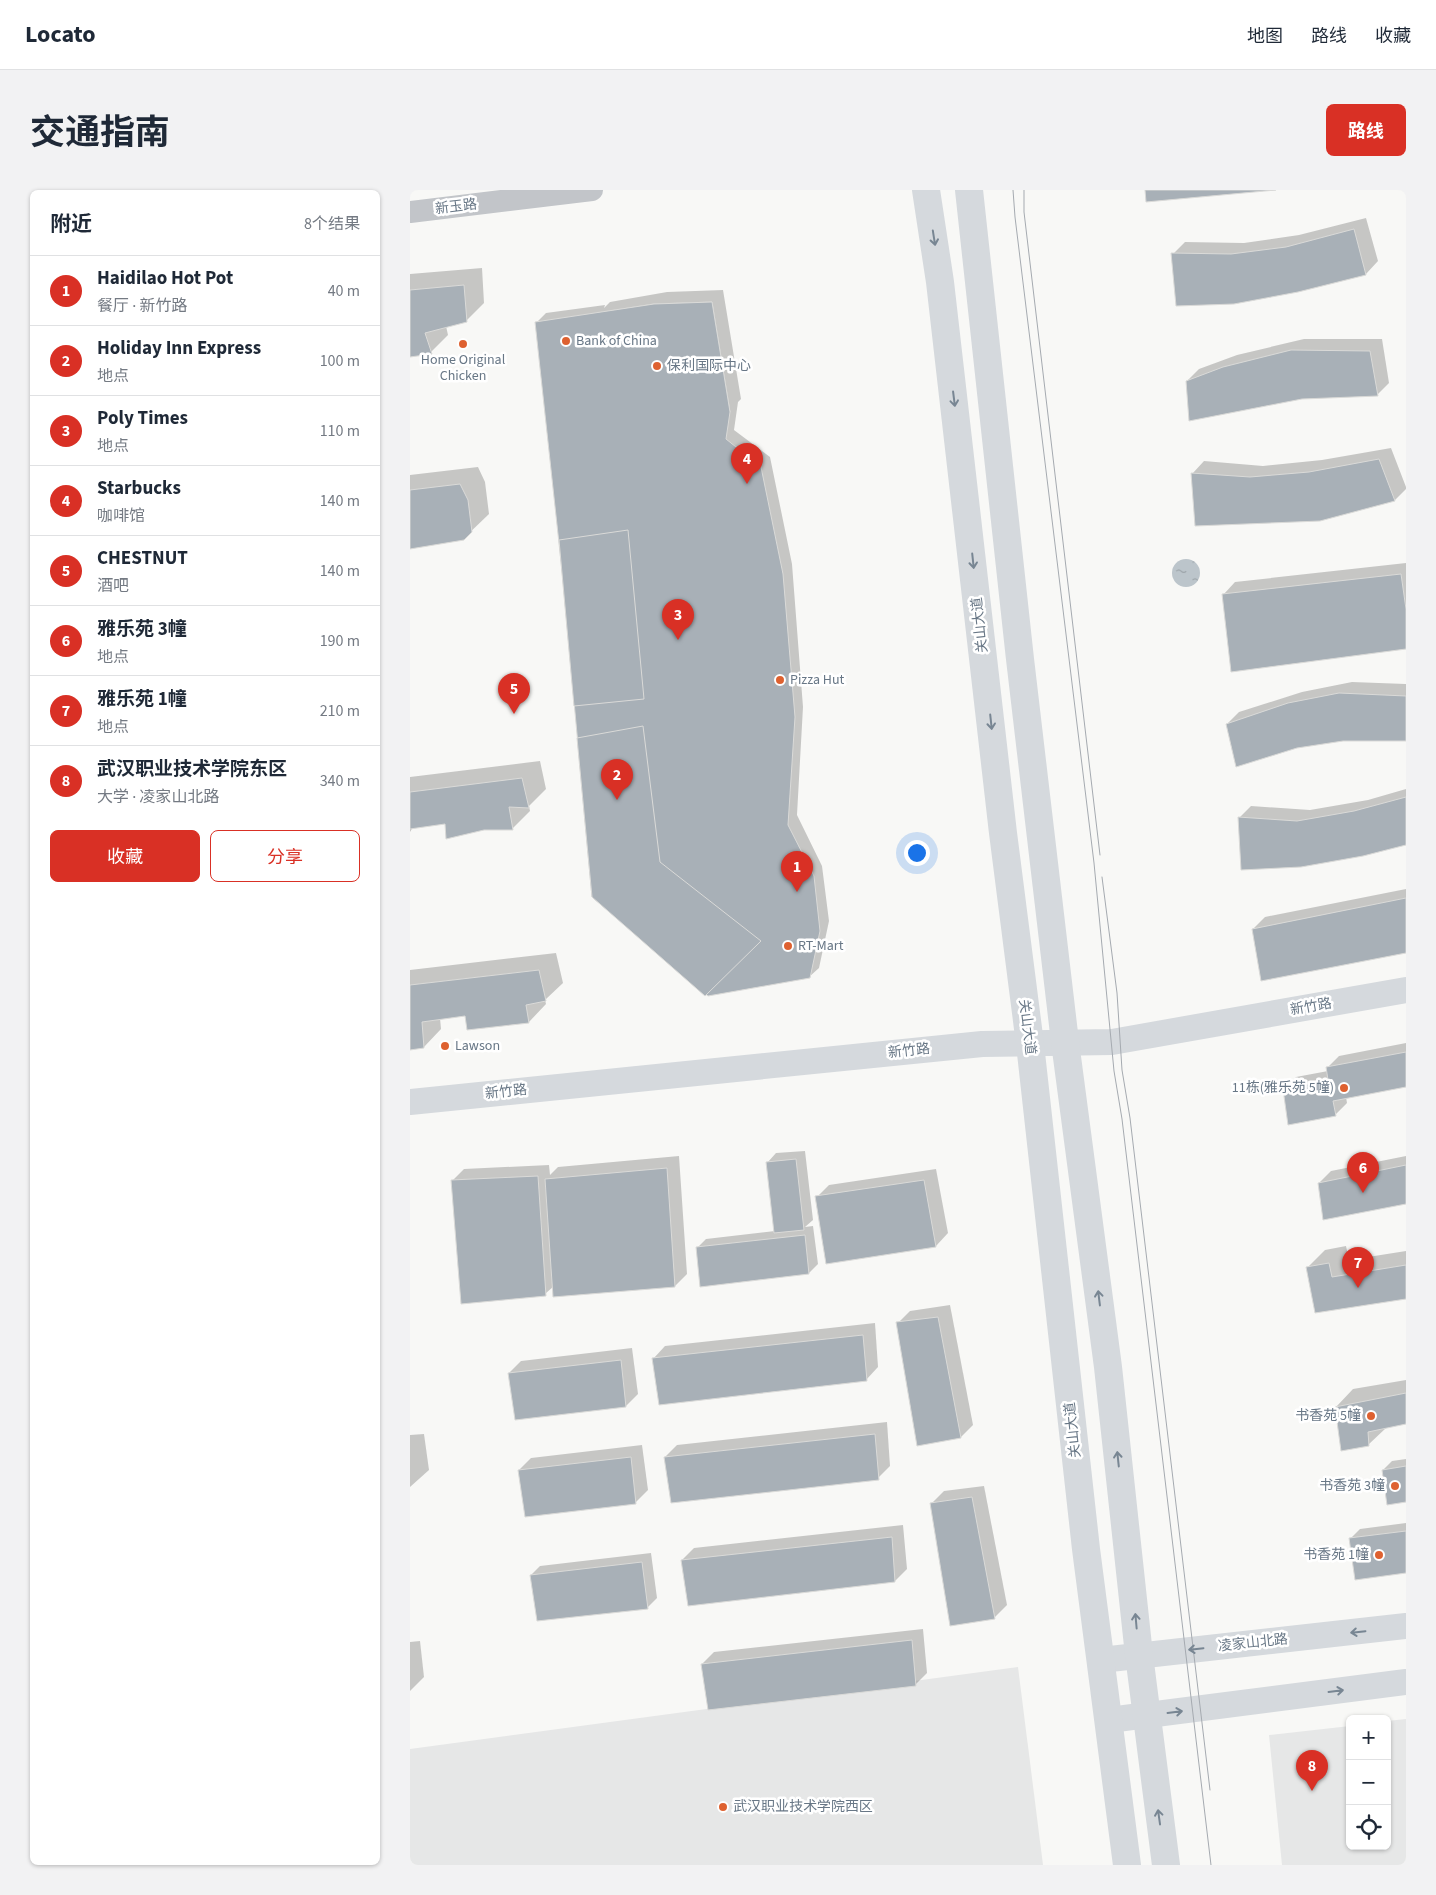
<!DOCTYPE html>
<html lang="zh">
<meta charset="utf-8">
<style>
:root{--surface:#fff;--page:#f2f2f3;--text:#1f2937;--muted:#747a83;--line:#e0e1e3;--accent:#d93025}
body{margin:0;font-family:"Source Sans 3","Noto Sans SC",sans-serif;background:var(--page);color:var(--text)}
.controls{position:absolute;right:15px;bottom:15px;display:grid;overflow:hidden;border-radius:8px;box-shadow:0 1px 4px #0004}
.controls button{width:45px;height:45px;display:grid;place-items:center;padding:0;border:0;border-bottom:1px solid var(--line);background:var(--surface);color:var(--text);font:25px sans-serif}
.you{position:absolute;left:506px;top:662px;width:18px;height:18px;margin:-12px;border:4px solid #fff;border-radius:50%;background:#1a73e8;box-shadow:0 0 0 8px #1a73e833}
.badge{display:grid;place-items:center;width:32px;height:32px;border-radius:50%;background:var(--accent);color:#fff;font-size:16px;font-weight:700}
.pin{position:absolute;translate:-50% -41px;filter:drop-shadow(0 1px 2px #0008)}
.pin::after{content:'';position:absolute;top:26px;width:18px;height:15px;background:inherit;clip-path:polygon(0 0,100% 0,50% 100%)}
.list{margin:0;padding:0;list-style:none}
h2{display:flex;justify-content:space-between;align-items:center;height:65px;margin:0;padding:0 20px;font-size:21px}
h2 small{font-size:16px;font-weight:400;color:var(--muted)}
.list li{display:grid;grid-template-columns:32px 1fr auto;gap:15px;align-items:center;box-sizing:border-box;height:70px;padding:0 20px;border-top:1px solid var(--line)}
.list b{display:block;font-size:19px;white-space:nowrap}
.list p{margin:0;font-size:16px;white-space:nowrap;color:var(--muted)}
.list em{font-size:16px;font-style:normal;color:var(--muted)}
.actions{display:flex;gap:10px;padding:15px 20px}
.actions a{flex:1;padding:11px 0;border:1px solid var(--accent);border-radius:8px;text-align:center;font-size:18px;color:var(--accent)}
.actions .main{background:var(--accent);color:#fff}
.icon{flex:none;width:28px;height:28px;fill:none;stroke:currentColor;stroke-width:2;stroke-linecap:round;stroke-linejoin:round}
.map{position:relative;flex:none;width:996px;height:1675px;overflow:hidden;border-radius:8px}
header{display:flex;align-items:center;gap:30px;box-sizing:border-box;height:70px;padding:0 25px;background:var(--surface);border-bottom:1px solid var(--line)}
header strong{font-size:24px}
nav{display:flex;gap:28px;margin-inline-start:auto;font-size:18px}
.intro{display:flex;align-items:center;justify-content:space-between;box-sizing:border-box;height:120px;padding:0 30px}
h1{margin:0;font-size:35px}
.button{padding:12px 22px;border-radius:8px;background:var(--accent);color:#fff;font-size:18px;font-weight:700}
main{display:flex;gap:30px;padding:0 30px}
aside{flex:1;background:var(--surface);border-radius:8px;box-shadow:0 1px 4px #0004}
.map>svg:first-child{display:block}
</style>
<header>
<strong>Locato</strong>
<nav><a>地图</a><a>路线</a><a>收藏</a></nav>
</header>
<div class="intro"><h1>交通指南</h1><a class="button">路线</a></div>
<main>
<aside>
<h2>附近<small>8个结果</small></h2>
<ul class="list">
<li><span class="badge">1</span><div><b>Haidilao Hot Pot</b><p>餐厅 · 新竹路</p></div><em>40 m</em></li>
<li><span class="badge">2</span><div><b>Holiday Inn Express</b><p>地点</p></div><em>100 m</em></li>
<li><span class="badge">3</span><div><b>Poly Times</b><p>地点</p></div><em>110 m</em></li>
<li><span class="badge">4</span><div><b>Starbucks</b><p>咖啡馆</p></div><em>140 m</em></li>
<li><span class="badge">5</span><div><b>CHESTNUT</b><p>酒吧</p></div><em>140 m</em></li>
<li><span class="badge">6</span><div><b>雅乐苑 3幢</b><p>地点</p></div><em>190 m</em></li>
<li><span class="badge">7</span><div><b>雅乐苑 1幢</b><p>地点</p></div><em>210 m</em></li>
<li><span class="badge">8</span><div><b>武汉职业技术学院东区</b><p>大学 · 凌家山北路</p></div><em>340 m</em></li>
</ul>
<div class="actions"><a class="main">收藏</a><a>分享</a></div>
</aside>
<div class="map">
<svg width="996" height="1675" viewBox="0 0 996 1675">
<defs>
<pattern id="water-ripples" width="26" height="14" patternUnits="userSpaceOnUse" patternTransform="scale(1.25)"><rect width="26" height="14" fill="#bcc5cb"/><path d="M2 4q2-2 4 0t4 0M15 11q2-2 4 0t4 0" fill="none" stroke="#9da5aa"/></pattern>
</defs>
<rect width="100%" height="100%" fill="#f8f8f6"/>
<!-- built -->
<g fill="#e6e7e7">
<path d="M 608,1477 L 633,1675 L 0,1675 L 0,1559 Z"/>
<path d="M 996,1529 L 996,1675 L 872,1675 L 859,1545 L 940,1536 L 940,1656 L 977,1656 L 977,1531 Z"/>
</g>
<!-- water -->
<circle fill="url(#water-ripples)" cx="776" cy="383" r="14"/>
<!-- shadow -->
<g fill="#0003">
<path d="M 956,28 L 968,71 L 956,84 L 888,100 L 763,64 L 775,52 L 834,53 L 889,45 Z"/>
<path d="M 72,78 L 74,113 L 56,131 L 36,136 L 38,145 L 21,162 L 0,165 L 0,84 Z"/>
<path d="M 313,100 L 331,209 L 328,212 L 324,240 L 360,267 L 382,374 L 393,517 L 387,625 L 412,676 L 419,731 L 409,778 L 399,787 L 150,350 L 127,132 L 136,123 L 195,115 L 194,118 L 200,112 L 257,102 Z"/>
<path d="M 894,149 L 972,149 L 979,193 L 967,205 L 777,191 L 789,179 L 827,165 Z"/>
<path d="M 981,258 L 996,297 L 996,299 L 985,310 L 782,284 L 794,271 L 853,276 L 912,270 Z"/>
<path d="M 68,277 L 75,292 L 79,324 L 53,349 L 0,358 L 0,285 Z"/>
<path d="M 996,373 L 996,458 L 813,405 L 825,392 Z"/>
<path d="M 942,492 L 996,494 L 996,550 L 817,534 L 829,522 L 892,502 Z"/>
<path d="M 130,571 L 136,599 L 119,616 L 120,621 L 102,639 L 36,632 L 3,637 L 0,642 L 0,587 Z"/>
<path d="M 996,599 L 996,654 L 829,628 L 841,616 L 900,620 L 958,610 Z"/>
<path d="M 996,699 L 996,762 L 843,739 L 855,727 Z"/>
<path d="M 146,763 L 153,793 L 135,810 L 136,814 L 119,832 L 56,825 L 30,828 L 31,839 L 14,857 L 0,859 L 0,780 Z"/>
<path d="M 996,853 L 996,896 L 936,907 L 937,913 L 925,925 L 874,899 L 886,887 L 918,881 L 917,878 L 929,866 Z"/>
<path d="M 395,961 L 403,1030 L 395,1037 L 403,1036 L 408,1074 L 399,1083 L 287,1058 L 296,1049 L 365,1041 L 357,973 L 366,963 Z"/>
<path d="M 269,966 L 277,1084 L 265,1096 L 144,1096 L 135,1104 L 42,991 L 54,979 L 139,975 L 140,985 L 148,977 Z"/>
<path d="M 996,966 L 996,1012 L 909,993 L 921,981 Z"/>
<path d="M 526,979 L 538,1043 L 526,1056 L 407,1007 L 419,995 Z"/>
<path d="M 936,1056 L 939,1070 L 996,1061 L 996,1108 L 906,1122 L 898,1077 L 915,1060 Z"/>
<path d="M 540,1115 L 563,1235 L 551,1247 L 488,1133 L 500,1121 Z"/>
<path d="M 465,1133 L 468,1177 L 456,1190 L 243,1169 L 255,1156 Z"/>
<path d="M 222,1158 L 228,1204 L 216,1216 L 99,1183 L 111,1171 Z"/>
<path d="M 996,1190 L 996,1233 L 976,1238 L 958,1255 L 926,1217 L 943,1199 Z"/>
<path d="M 477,1232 L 480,1276 L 468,1288 L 255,1267 L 267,1255 Z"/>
<path d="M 14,1244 L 19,1280 L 0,1297 L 0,1245 Z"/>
<path d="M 232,1255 L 238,1300 L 226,1312 L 109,1280 L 121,1268 Z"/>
<path d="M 996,1269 L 996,1311 L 973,1280 L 982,1271 Z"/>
<path d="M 574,1296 L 597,1415 L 584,1428 L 522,1313 L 534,1301 Z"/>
<path d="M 996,1333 L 996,1382 L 941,1348 L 950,1339 Z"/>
<path d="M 493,1335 L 497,1379 L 485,1391 L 272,1370 L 284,1358 Z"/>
<path d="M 241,1363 L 247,1408 L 238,1417 L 121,1385 L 130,1376 Z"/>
<path d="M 513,1439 L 517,1483 L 505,1495 L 292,1474 L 304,1462 Z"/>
<path d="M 10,1451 L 14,1487 L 0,1501 L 0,1452 Z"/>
</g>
<!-- building -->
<g fill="#a8b0b7" stroke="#dadad8">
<path d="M 735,0 L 866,0 L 736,12 Z"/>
<path d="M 944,39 L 956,85 L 888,102 L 824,114 L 766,116 L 761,63 L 821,64 L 876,57 Z"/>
<path d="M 54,95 L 57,132 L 15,143 L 22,164 L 0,167 L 0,100 Z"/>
<path d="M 302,112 L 320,222 L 296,230 L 226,239 L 201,235 L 187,217 L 179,147 L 187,123 L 244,114 Z"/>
<path d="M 302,112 L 320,222 L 316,249 L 351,277 L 373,384 L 385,527 L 378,635 L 404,686 L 410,741 L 400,788 L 298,806 L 182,707 L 152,381 L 125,132 L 244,114 Z"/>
<path d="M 881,160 L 960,161 L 968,206 L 892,209 L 779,231 L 776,191 L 813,177 Z"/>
<path d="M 969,269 L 985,311 L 910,331 L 785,336 L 781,283 L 840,287 L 899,282 Z"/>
<path d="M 50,294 L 58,310 L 62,342 L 54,350 L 0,359 L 0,300 Z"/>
<path d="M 218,340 L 234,509 L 164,516 L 149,350 Z"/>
<path d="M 991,384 L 996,419 L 996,459 L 821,482 L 812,404 Z"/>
<path d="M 929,503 L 996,506 L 996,551 L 933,551 L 887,558 L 826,577 L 816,534 L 878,513 Z"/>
<path d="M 233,536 L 250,672 L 351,751 L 295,806 L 182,707 L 167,548 Z"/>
<path d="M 112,588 L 119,618 L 99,617 L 103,640 L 74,640 L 36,649 L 35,634 L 0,639 L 0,602 Z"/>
<path d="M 996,607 L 996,655 L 953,666 L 891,677 L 831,680 L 828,627 L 887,631 L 944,621 Z"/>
<path d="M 996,708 L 996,763 L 851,791 L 842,739 Z"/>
<path d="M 129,780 L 136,811 L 116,815 L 119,833 L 57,840 L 55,826 L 12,832 L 14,858 L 0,860 L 0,795 Z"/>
<path d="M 996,862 L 996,897 L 923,911 L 926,926 L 878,935 L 873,899 L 918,890 L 916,877 Z"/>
<path d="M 386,969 L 394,1040 L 364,1043 L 356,972 Z"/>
<path d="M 996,975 L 996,1014 L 913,1030 L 908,993 Z"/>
<path d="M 257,978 L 265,1097 L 143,1107 L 135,989 Z"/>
<path d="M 128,986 L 136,1106 L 51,1114 L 41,990 Z"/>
<path d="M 514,990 L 526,1057 L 416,1074 L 405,1006 Z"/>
<path d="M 395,1045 L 399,1084 L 290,1097 L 286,1057 Z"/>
<path d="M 919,1073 L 922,1087 L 996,1075 L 996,1109 L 905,1123 L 896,1077 Z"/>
<path d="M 528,1127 L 551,1248 L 507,1256 L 486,1132 Z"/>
<path d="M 453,1145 L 457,1191 L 249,1215 L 242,1168 Z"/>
<path d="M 211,1170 L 216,1217 L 105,1230 L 98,1183 Z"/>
<path d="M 996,1203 L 996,1234 L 958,1242 L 959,1256 L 931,1261 L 925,1217 Z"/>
<path d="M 465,1244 L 469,1290 L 261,1313 L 254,1267 Z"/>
<path d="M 221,1267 L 226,1314 L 115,1327 L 108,1280 Z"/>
<path d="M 996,1276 L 996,1312 L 977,1315 L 972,1280 Z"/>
<path d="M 562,1307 L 585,1429 L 540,1436 L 520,1313 Z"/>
<path d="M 996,1341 L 996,1383 L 945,1390 L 939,1348 Z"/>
<path d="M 482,1347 L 485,1392 L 278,1416 L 271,1370 Z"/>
<path d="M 232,1372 L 238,1419 L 127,1431 L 120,1385 Z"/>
<path d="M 502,1450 L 506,1496 L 298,1520 L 291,1474 Z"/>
</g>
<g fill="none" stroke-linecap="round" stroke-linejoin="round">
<!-- tertiary -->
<path stroke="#c2c5c9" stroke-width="22" d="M 0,22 L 182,0"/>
<!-- secondary -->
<g stroke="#d5d9dd" stroke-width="26">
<path d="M 0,912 L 572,854 L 702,852 L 996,800"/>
<path d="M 691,1470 L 996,1436"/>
<path d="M 699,1530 L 996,1492"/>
</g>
<!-- primary -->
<g stroke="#d5d9dd" stroke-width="28">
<path d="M 516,0 L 530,92 L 593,643 L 620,854 L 676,1359 L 717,1675"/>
<path d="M 559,0 L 610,469 L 655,852 L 698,1177 L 729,1465 L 756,1675"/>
</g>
<!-- tram -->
<g stroke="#a5aab0" stroke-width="1">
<path d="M 603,0 L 605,27 L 684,673 L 704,881 L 712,929 L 801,1675"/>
<path d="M 614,0 L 614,22 L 690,665"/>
<path d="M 692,687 L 707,803 L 712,880 L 720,928 L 800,1600"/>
</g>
</g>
<!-- one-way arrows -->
<defs><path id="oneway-shaft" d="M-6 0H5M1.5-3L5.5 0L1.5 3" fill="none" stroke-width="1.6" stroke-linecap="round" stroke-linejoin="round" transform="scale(1.25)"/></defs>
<g stroke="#788693">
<use href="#oneway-shaft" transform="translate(524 48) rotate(81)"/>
<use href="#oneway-shaft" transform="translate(544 209) rotate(83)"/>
<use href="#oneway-shaft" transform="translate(563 371) rotate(84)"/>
<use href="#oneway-shaft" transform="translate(581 532) rotate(84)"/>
<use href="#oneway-shaft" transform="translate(689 1108) rotate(-97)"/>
<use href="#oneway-shaft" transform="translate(708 1269) rotate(-96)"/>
<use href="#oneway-shaft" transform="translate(726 1431) rotate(-95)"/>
<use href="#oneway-shaft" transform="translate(948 1442) rotate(174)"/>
<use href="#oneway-shaft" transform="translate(786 1459) rotate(174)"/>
<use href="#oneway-shaft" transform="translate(926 1501) rotate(-7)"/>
<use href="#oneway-shaft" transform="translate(765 1522) rotate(-7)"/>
<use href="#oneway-shaft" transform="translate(749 1627) rotate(-98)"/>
</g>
<!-- markers -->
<g fill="#de6130" stroke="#fff" stroke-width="2">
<circle cx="156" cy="151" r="5"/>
<circle cx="53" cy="154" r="5"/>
<circle cx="247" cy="176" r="5"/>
<circle cx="370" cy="490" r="5"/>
<circle cx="378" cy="756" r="5"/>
<circle cx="35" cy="856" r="5"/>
<circle cx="934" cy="898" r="5"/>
<circle cx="961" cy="1226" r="5"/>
<circle cx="985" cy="1296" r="5"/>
<circle cx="969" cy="1365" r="5"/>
<circle cx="313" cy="1617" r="5"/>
</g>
<g text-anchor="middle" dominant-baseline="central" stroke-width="5" stroke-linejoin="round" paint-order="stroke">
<!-- street labels -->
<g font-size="14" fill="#687786" stroke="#fff">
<text transform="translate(46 17) rotate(-7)">新玉路</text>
<text transform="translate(570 435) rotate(-96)">关山大道</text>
<text transform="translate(901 817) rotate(-10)">新竹路</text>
<text transform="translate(617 837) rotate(83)">关山大道</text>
<text transform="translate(499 861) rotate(-6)">新竹路</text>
<text transform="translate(96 902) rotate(-6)">新竹路</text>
<text transform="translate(663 1240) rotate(-96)">关山大道</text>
<text transform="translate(843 1453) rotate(-6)">凌家山北路</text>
</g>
<!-- poi labels -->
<g font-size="14" fill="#687786" stroke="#fff" text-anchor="start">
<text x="166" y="151">Bank of China</text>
<text x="53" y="170" text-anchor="middle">Home Original<tspan x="53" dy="16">Chicken</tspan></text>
<text x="257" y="176">保利国际中心</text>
<text x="380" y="490">Pizza Hut</text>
<text x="388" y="756">RT-Mart</text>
<text x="45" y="856">Lawson</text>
<text x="924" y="898" text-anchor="end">11栋(雅乐苑 5幢)</text>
<text x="951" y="1226" text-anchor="end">书香苑 5幢</text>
<text x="975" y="1296" text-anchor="end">书香苑 3幢</text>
<text x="959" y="1365" text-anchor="end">书香苑 1幢</text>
<text x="323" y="1617">武汉职业技术学院西区</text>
</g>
</g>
</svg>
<div class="controls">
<button>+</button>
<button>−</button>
<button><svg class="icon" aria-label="locate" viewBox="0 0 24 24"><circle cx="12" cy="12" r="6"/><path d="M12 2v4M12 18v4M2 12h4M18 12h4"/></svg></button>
</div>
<div class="you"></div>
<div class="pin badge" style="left:387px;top:702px">1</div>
<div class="pin badge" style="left:207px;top:610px">2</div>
<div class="pin badge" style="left:268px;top:450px">3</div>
<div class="pin badge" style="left:337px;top:294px">4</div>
<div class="pin badge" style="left:104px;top:524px">5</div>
<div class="pin badge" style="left:953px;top:1003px">6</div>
<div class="pin badge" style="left:948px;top:1098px">7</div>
<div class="pin badge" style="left:902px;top:1601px">8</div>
</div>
</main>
